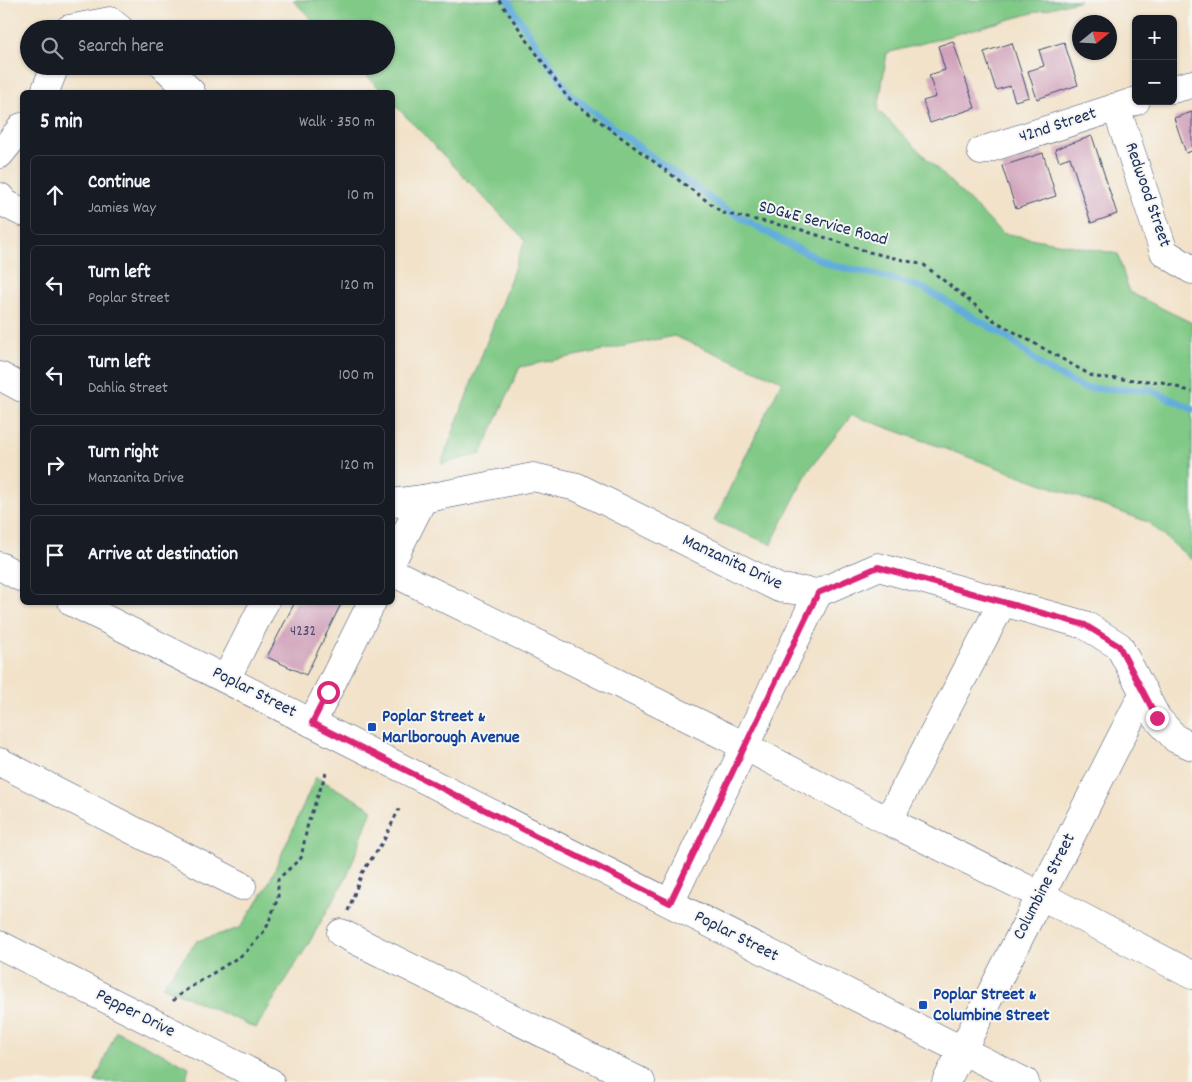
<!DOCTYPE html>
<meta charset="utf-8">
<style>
:root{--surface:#171b24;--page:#242831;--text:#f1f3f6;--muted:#9ea1a6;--line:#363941}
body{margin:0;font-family:Dekko,sans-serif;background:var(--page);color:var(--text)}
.controls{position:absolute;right:15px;top:15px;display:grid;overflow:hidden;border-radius:8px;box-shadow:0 1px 4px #0004}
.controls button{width:45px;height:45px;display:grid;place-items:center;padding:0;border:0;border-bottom:1px solid var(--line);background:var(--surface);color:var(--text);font:25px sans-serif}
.compass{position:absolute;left:1072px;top:15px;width:45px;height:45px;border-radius:50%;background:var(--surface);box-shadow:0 1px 4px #0004;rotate:72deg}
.stop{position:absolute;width:15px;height:15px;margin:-11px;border:4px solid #db2777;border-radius:50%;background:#fff}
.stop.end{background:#db2777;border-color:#fff;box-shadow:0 1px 5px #0008}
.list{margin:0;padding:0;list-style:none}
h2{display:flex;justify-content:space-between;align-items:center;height:65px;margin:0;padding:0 20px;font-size:21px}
h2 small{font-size:16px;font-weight:400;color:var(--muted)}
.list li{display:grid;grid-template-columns:32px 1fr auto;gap:15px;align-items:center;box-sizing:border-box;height:80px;margin:0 10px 10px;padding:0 10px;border:1px solid var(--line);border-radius:8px}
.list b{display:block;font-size:19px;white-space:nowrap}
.list p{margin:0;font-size:16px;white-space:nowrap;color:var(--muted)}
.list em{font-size:16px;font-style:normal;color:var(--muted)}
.icon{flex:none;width:28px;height:28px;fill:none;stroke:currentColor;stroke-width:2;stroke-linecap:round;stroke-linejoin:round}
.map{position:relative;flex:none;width:1192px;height:1082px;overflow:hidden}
.search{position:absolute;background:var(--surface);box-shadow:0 1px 4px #0004;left:20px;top:20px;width:375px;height:55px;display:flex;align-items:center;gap:12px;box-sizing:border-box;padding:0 18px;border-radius:28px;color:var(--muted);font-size:19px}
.panel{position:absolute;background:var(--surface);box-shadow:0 1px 4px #0004;left:20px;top:90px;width:375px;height:515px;border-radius:8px}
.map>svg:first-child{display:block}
</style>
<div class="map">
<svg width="1192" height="1082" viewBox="0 0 1192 1082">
<rect width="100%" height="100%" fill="#f6f6f2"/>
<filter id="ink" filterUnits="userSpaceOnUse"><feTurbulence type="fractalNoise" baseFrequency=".02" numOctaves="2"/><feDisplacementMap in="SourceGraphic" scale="10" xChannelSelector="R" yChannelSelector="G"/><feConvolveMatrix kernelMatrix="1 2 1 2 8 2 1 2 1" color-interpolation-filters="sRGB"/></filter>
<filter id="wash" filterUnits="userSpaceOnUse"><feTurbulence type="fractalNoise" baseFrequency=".0096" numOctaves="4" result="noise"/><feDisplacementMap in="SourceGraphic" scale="20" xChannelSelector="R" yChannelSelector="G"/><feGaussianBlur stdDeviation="1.12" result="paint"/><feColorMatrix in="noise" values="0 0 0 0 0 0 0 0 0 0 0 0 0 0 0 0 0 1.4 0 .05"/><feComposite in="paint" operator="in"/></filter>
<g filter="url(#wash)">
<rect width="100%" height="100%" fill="#f2e2c9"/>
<!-- green -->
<g fill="#80c986" stroke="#4e7c72">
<path d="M 293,0 L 1080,0 L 887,53 L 878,110 L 1002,233 L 1118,254 L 1129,292 L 1192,323 L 1192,560 L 1148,522 L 852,415 L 808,471 L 771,544 L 714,521 L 782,381 L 674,336 L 520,367 L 481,454 L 441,464 L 525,240 L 393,103 L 392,92 L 383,92 L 357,66 L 386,66 L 386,29 L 321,29 Z"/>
<path d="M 316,777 L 372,809 L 348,874 L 309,943 L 256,1028 L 162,986 L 197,941 L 240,928 L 267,887 Z"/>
<path d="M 116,1031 L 189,1067 L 185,1082 L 95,1082 Z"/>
</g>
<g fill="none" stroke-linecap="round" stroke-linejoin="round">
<!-- stream -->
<path stroke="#62addb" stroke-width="7" d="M 508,0 L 517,16 L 571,95 L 656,160 L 724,208 L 784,242 L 834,266 L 875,274 L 923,288 L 1007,337 L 1042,366 L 1083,388 L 1151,390 L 1192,409"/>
</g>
<g id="blocks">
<!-- building -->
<g fill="#d1a3bb">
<path d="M 953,41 L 975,108 L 930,123 L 923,101 L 936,97 L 929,75 L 945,70 L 938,46 Z"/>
<path d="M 1064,42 L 1078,85 L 1037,99 L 1028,71 L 1044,66 L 1039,50 Z"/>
<path d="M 1012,43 L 1029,97 L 1015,101 L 1010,86 L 996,90 L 984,52 Z"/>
<path d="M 1192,112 L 1192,151 L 1186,153 L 1174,118 Z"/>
<path d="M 1092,136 L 1117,214 L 1091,223 L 1070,157 L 1059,161 L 1055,149 Z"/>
<path d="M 1043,153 L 1056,196 L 1016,209 L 1002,166 Z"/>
<path d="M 295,602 L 342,602 L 306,675 L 267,657 Z"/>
</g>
</g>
</g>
<g filter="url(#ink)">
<use href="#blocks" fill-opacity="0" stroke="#3b4a6e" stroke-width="1"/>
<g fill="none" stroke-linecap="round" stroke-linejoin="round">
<!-- minor casing -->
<g stroke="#3b4a6e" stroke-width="29">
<g id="minor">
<path d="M 69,29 L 110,21 L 120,29"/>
<path d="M 164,66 L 191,92"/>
<path d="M 1173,89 L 1192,84"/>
<path d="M 45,92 L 55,66"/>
<path d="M 1116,107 L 1164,252 L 1192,270"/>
<path d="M 981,151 L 1136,101"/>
<path d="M 0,154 L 22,127"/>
<path d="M 0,197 L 6,204 L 22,212"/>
<path d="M 0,376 L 22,388"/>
<path d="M 392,503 L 423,499 L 533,477 L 577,487 L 779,588 L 818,593 L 878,567 L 1085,625 L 1119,646 L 1157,718 L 1176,739 L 1192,746"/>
<path d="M 392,561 L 423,499"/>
<path d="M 0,566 L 22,578"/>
<path d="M 392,572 L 727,737 L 888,821 L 1040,895 L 1192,975"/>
<path d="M 72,602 L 1025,1082"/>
<path d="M 226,679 L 265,602"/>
<path d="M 312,723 L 372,602"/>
<path d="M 0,762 L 242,886"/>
<path d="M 888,821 L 1002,603"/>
<path d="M 670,903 L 818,593"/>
<path d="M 341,933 L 641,1082"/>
<path d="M 0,945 L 270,1082"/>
<path d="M 946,1082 L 1144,692"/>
</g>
</g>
<!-- path -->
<g stroke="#3b4a6e" stroke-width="3" stroke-dasharray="4 4" stroke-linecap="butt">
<path d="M 499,0 L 567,97 L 723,213 L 799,229 L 869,252 L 924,265 L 995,321 L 1094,377 L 1162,382 L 1192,392"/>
<path d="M 348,911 L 362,873 L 384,840 L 399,809"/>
<path d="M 173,1001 L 183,992 L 245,953 L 266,929 L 278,898 L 278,879 L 301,858 L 308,823 L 326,773"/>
</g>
<!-- minor -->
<use href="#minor" stroke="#fff" stroke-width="28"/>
</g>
</g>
<g fill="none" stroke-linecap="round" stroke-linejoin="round" filter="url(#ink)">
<!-- route -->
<path stroke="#db2777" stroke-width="6" d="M 328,692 L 312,723 L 670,903 L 818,593 L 878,567 L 1085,625 L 1119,646 L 1157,718"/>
</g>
<!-- markers -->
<g fill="#1a4fb4" stroke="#f6f6f2" stroke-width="2">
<rect x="367" y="722" width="10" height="10" rx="2.5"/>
<rect x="918" y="1000" width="10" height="10" rx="2.5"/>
</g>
<g text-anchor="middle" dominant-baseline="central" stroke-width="4" stroke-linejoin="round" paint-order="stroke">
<!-- number labels -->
<g font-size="15" fill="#484c75">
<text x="303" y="632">4232</text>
</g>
<!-- street labels -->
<g font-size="18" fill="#1b2f5e" stroke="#f6f6f2">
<text transform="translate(1058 126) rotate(-18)">42nd Street</text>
<text transform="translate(1147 195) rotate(71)">Redwood Street</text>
<text transform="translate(823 224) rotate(15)">SDG&amp;E Service Road</text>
<text transform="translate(732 563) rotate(25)">Manzanita Drive</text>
<text transform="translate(254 693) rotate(27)">Poplar Street</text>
<text transform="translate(1045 887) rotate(-63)">Columbine Street</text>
<text transform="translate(736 937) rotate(27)">Poplar Street</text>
<text transform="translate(135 1014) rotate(27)">Pepper Drive</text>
</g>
<!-- transit labels -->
<g font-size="18" font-weight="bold" fill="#164399" stroke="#f6f6f2" text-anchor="start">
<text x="382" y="717">Poplar Street &amp;<tspan x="382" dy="21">Marlborough Avenue</tspan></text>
<text x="933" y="995">Poplar Street &amp;<tspan x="933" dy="21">Columbine Street</tspan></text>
</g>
</g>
</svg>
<div class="controls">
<button>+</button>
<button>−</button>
</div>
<svg class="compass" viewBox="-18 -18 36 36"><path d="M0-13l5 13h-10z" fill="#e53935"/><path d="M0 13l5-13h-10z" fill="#9ea1a6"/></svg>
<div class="stop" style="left:328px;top:692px"></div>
<div class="stop end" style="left:1157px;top:718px"></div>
<div class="search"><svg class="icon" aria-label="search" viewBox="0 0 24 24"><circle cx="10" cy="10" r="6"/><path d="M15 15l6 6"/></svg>Search here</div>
<section class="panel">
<h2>5 min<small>Walk · 350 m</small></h2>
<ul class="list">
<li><svg class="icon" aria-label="ahead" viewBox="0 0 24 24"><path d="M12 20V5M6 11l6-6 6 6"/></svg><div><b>Continue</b><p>Jamies Way</p></div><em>10 m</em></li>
<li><svg class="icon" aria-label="left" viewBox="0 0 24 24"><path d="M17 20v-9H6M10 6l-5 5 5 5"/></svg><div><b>Turn left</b><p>Poplar Street</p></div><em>120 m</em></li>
<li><svg class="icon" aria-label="left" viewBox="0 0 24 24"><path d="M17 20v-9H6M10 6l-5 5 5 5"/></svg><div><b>Turn left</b><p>Dahlia Street</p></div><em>100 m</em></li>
<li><svg class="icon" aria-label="right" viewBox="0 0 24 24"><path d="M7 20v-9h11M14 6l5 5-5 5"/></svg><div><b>Turn right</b><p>Manzanita Drive</p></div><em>120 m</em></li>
<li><svg class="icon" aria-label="arrive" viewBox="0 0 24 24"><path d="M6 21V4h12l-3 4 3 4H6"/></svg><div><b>Arrive at destination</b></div></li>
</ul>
</section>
</div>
